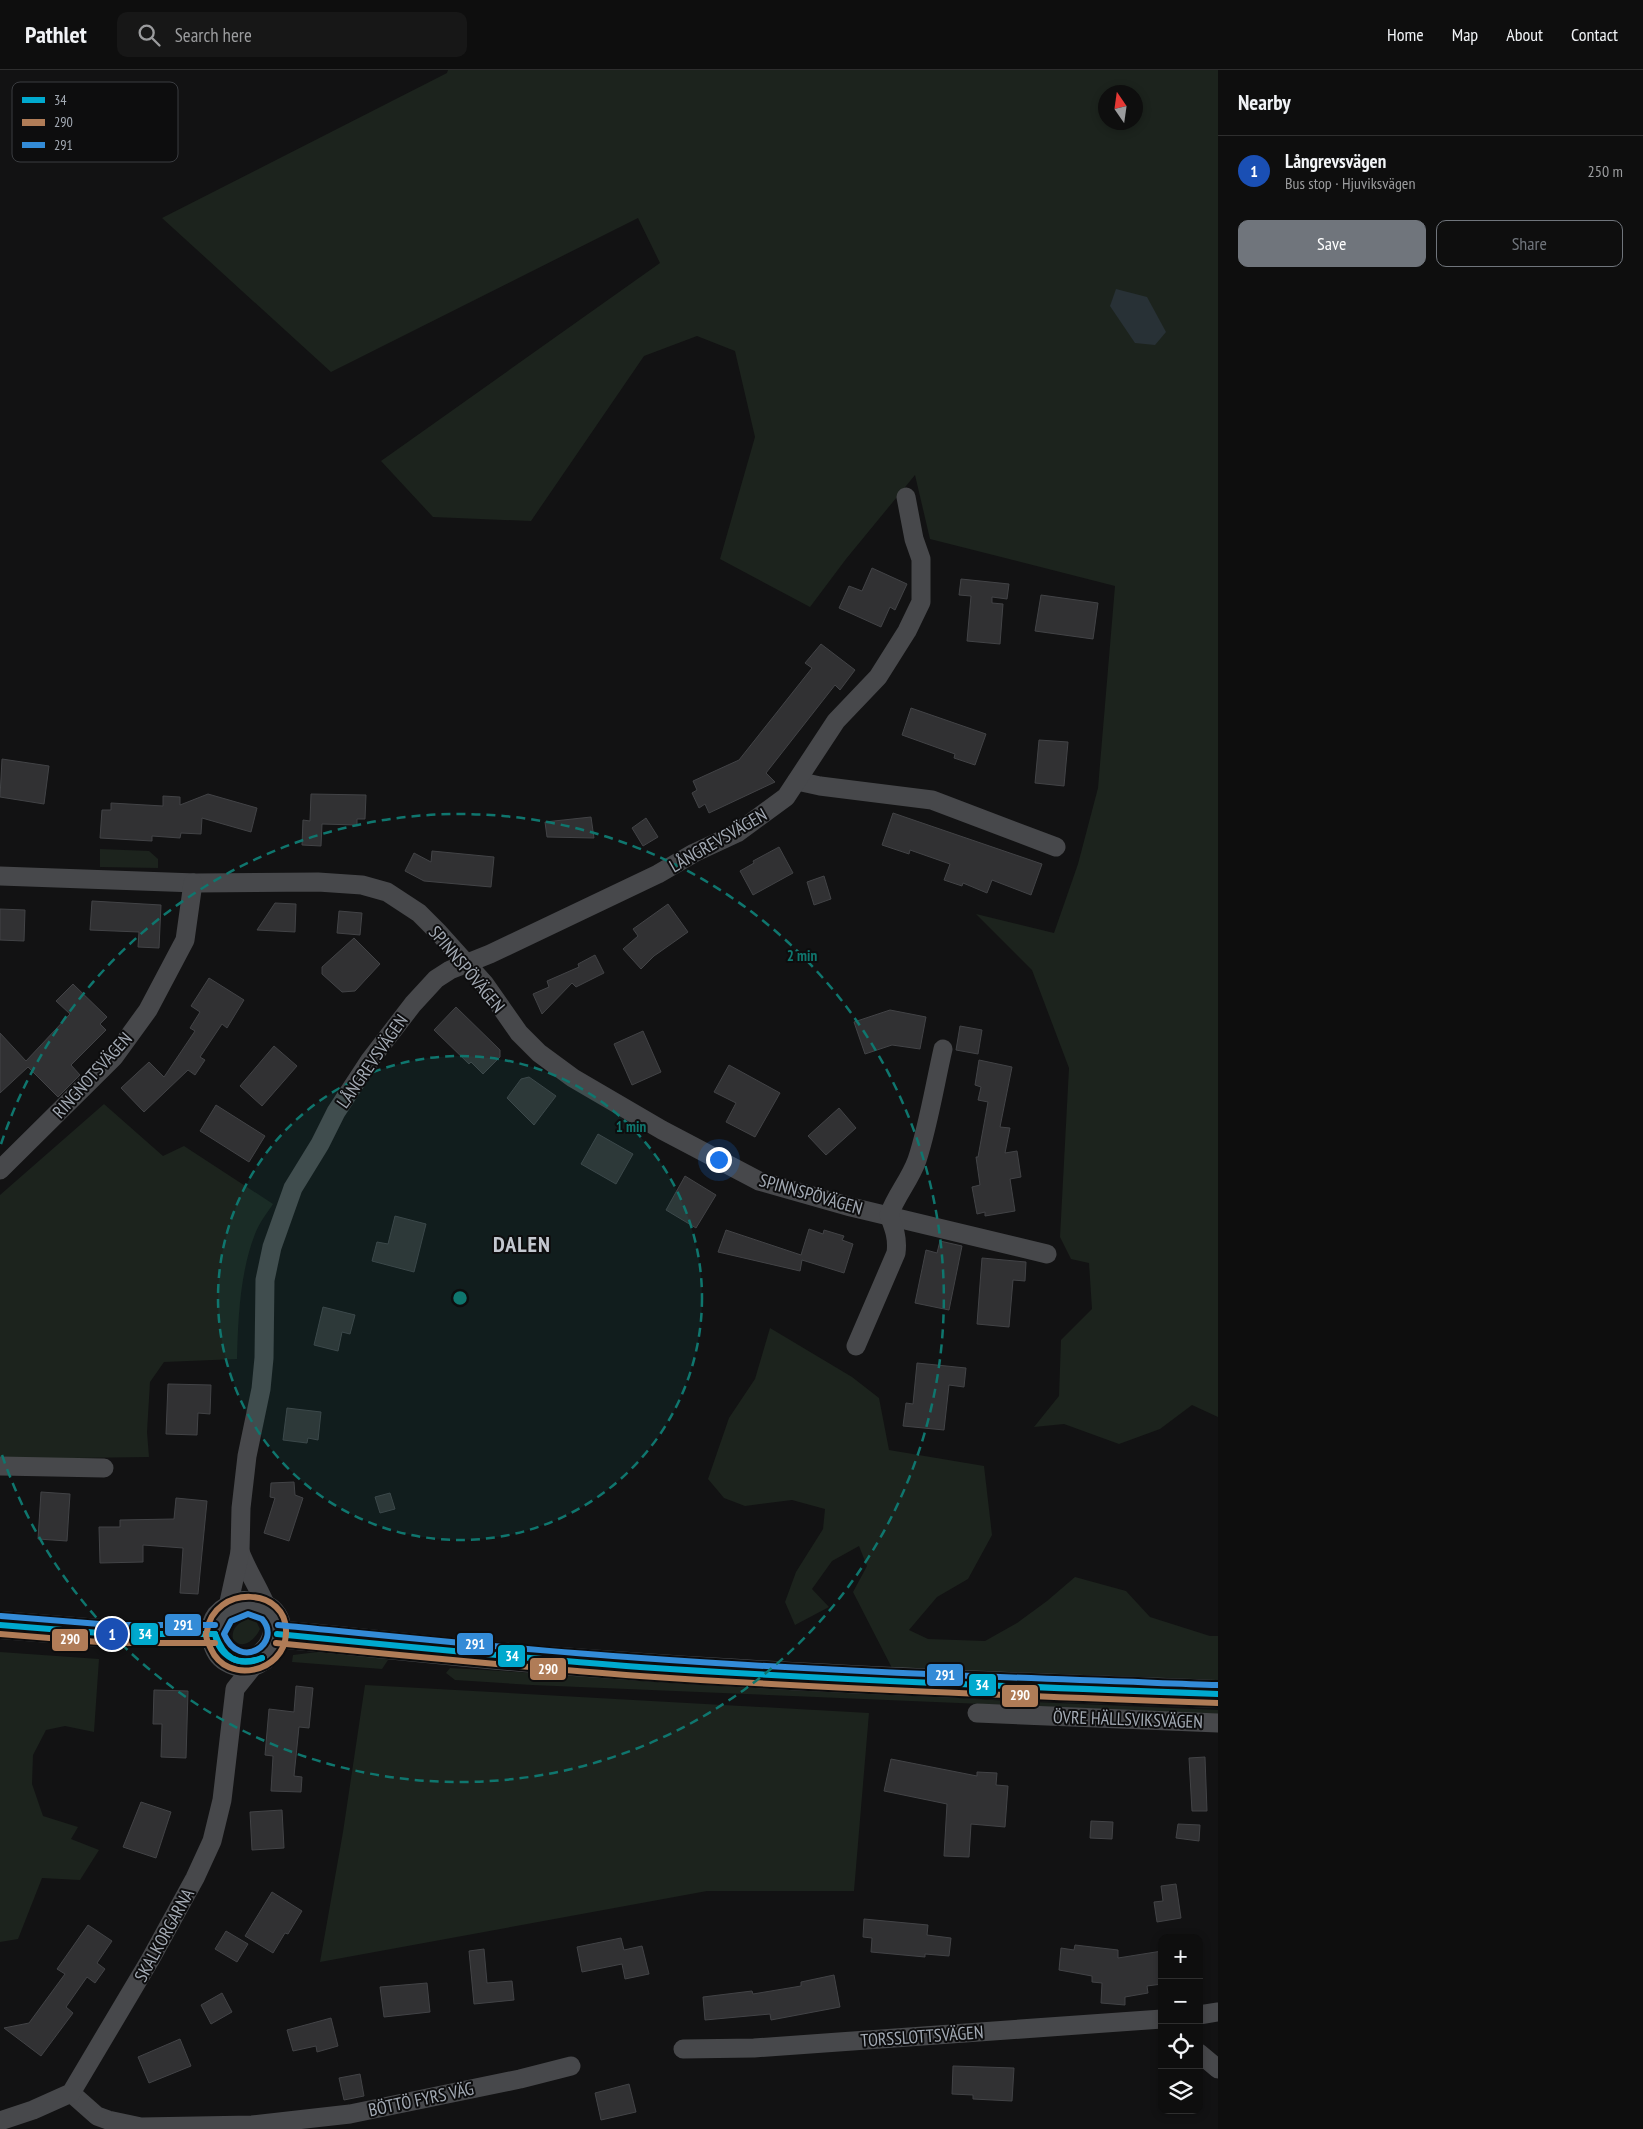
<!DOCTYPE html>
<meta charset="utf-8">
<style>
:root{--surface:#0e0e0e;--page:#171717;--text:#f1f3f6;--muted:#9b9c9e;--line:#2e2e2e;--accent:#70757c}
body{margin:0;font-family:"PT Sans Narrow",sans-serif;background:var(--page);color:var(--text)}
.controls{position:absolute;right:15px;bottom:15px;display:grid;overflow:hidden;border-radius:10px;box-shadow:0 2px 8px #0003}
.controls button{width:45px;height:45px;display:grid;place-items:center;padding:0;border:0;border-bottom:1px solid var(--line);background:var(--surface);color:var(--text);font:25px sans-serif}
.compass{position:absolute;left:1098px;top:15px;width:45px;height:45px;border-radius:50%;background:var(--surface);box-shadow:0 2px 8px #0003;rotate:347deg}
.you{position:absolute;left:718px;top:1089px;width:18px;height:18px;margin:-12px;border:4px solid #fff;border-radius:50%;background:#1a73e8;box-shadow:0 0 0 8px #1a73e833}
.badge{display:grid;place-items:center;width:32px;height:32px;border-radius:50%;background:var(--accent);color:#fff;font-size:16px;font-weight:700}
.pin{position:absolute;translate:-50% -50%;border:2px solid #fff;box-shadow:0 1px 5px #0006}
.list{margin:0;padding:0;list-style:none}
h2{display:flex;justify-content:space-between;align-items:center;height:65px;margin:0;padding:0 20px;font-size:21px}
h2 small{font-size:16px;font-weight:400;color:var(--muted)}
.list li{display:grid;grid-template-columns:32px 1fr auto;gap:15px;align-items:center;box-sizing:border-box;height:70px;padding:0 20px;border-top:1px solid var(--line)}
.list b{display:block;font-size:19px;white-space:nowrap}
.list p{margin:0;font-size:16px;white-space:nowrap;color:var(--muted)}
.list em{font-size:16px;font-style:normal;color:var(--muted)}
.actions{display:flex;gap:10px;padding:15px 20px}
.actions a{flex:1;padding:11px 0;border:1px solid var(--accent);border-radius:10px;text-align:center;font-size:18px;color:var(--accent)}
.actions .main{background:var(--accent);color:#fff}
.icon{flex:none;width:28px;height:28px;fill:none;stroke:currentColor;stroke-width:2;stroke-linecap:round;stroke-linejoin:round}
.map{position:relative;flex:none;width:1218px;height:2059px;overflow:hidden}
header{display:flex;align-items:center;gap:30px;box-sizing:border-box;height:70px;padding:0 25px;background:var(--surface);border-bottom:1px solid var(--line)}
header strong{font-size:24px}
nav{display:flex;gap:28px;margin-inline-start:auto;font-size:18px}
.search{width:350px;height:45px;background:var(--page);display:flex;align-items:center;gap:12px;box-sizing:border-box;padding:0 18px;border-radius:10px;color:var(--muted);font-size:19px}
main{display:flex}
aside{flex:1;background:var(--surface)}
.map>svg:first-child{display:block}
</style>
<header>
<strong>Pathlet</strong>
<div class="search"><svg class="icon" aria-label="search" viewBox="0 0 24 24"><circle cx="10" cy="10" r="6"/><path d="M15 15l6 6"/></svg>Search here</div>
<nav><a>Home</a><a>Map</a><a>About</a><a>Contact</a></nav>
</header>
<main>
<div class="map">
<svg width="1218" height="2059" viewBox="0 0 1218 2059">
<rect width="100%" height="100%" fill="#121213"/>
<!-- green -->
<g fill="#1c231d" fill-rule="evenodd">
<path d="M 448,0 L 1218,0 L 1218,1347 L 1192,1335 L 1160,1359 L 1119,1374 L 1064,1354 L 1034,1357 L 1059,1326 L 1061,1270 L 1092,1239 L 1089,1193 L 1071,1189 L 1060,1167 L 1069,998 L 1032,900 L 976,844 L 1054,863 L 1078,794 L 1098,718 L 1115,516 L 930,469 L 915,405 L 846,489 L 810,537 L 720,489 L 755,367 L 735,281 L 697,266 L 644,286 L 531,451 L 433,447 L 381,391 L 660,193 L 638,148 L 331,302 L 162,148 L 447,3 ZM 1106,22 L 1136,22 L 1136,52 L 1106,52 Z"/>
<path d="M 100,779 L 149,781 L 158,789 L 158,798 L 100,797 Z"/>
<path d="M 104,1034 L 163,1086 L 184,1076 L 273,1134 C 267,1143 259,1153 255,1164 C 240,1202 238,1249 237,1289 L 164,1292 L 150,1312 L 147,1362 L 149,1387 L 0,1389 L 0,1125 Z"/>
<path d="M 770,1258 L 852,1307 L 879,1328 L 889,1380 L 984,1396 L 992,1465 L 968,1509 L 937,1527 L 909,1560 L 928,1569 L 985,1571 L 1017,1553 L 1047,1531 L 1075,1507 L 1126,1521 L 1150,1547 L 1210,1566 L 1218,1566 L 1218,1616 L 943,1599 L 893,1600 L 853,1522 L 867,1496 L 859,1476 L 832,1491 L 812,1519 L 829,1537 L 795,1555 L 785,1532 L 796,1502 L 823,1459 L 825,1439 L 792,1430 L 745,1436 L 724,1428 L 708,1409 L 729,1348 L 755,1309 Z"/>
<path d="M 247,1549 L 256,1551 L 260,1559 C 255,1570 242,1581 233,1569 C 231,1559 238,1553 247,1549 Z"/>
<path d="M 325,1581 L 382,1588 L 388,1590 L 382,1599 L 292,1592 L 293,1585 Z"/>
<path d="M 0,1582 L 99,1589 L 94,1662 L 65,1656 L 46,1660 L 33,1685 L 32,1714 L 43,1746 L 78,1757 L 71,1769 L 99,1780 L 80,1810 L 42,1808 L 18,1869 L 0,1872 Z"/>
<path d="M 450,1598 L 1010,1631 L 1218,1640 L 1218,1644 L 532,1615 L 455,1610 L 446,1603 Z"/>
<path d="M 365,1615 L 869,1643 L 854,1821 L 707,1821 L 320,1892 L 343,1762 Z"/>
</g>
<!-- water -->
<path fill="#283136" d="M 1116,219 L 1147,227 L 1166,262 L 1155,275 L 1135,273 L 1110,236 Z"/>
<!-- building -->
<g fill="#313133" stroke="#424346">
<path d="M 872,498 L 907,514 L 895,540 L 890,537 L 881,557 L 839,538 L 849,516 L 862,521 Z"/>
<path d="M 961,509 L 1009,514 L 1007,529 L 992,527 L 992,533 L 1003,534 L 1000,574 L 967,571 L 971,526 L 959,525 Z"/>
<path d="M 1041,525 L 1098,533 L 1093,569 L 1035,561 Z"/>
<path d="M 821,574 L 855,600 L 840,620 L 835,615 L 766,703 L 775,712 L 709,743 L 705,734 L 699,738 L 692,723 L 697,720 L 693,711 L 739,690 L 812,598 L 805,593 Z"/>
<path d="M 911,638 L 986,664 L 975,695 L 954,688 L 955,684 L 902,665 Z"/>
<path d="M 1039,670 L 1068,672 L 1064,716 L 1035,713 Z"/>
<path d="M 2,689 L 49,696 L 44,734 L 0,727 Z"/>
<path d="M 208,724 L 257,738 L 251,762 L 202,748 L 201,764 L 181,763 L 180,768 L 152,766 L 152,771 L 100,768 L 102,740 L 111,740 L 111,733 L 163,736 L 163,726 L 180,727 L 180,735 Z"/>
<path d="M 311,724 L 366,725 L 365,749 L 357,749 L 357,755 L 322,754 L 321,776 L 302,775 L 303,750 L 310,751 Z"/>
<path d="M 893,743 L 1042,794 L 1031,825 L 992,810 L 987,823 L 963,813 L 962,816 L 944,810 L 950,794 L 910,780 L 909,784 L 882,775 Z"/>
<path d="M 591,747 L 594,768 L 547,767 L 545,752 Z"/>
<path d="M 646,748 L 658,767 L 643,776 L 632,758 Z"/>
<path d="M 779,777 L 793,803 L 753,825 L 740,801 L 754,793 L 753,791 Z"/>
<path d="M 432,781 L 494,787 L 491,817 L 424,811 L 405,801 L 414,783 L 431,792 Z"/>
<path d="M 824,806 L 831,829 L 814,835 L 807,812 Z"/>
<path d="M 92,831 L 161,835 L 159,878 L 138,877 L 139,862 L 90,860 Z"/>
<path d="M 275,833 L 296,834 L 295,862 L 257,860 Z"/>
<path d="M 668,834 L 688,862 L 654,886 L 641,899 L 623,879 L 638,866 L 633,859 Z"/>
<path d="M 0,839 L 25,840 L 24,871 L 0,870 Z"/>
<path d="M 339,841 L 362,843 L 360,865 L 337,863 Z"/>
<path d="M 354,868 L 380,894 L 355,921 L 342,922 L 322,904 L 322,897 Z"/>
<path d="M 595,885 L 604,903 L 576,917 L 572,913 L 542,944 L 533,924 L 549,917 L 547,911 L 579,897 L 578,894 Z"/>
<path d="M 209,908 L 244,930 L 227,958 L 222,954 L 200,987 L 205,990 L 195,1005 L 188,1000 L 144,1042 L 121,1018 L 149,992 L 164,1007 L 195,961 L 190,958 L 200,942 L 191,936 Z"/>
<path d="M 73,914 L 107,947 L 100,954 L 106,960 L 71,995 L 80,1005 L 58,1027 L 28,997 L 0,1023 L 0,963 L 26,991 L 70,944 L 56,931 Z"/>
<path d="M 456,937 L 500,980 L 500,987 L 483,1004 L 471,992 L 469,994 L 434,960 Z"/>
<path d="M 890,940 L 926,947 L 920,979 L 892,975 L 865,984 L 854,952 Z"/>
<path d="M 960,956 L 982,960 L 978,984 L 956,980 Z"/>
<path d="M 643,961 L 661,1002 L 632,1015 L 614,974 Z"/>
<path d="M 274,976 L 297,996 L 262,1036 L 240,1016 Z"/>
<path d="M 979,990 L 1012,997 L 1000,1057 L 1010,1058 L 1005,1083 L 1017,1081 L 1021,1107 L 1010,1109 L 1015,1141 L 985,1146 L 985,1142 L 977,1144 L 972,1117 L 980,1115 L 976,1087 L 978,1087 L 988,1032 L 978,1030 L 981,1017 L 975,1015 Z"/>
<path d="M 729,995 L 780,1023 L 755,1067 L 726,1052 L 736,1033 L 714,1022 Z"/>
<path d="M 529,1007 L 556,1026 L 534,1055 L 507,1028 L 521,1009 Z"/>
<path d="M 216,1035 L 265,1066 L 249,1092 L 200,1061 Z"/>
<path d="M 839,1038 L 856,1058 L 826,1085 L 808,1066 Z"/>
<path d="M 598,1064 L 633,1084 L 616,1114 L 581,1094 Z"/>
<path d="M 685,1106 L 716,1125 L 696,1158 L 666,1140 Z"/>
<path d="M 395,1146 L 426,1154 L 414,1202 L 372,1191 L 377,1172 L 388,1174 Z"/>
<path d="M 809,1159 L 823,1164 L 824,1160 L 844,1166 L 842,1170 L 853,1174 L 844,1203 L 802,1190 L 800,1201 L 718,1182 L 726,1160 L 801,1185 Z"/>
<path d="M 940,1171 L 962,1176 L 949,1240 L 915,1233 L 926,1180 L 937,1183 Z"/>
<path d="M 982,1188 L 1026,1192 L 1025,1211 L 1013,1210 L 1009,1257 L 977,1254 Z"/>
<path d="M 323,1237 L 355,1245 L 350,1264 L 342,1262 L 338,1281 L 314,1275 Z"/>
<path d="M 917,1293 L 966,1298 L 964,1317 L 949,1315 L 944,1360 L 903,1356 L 906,1333 L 913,1334 Z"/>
<path d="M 168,1314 L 211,1315 L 210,1344 L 198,1343 L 197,1365 L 166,1364 Z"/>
<path d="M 287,1338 L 321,1342 L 318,1370 L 308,1368 L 307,1373 L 283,1370 Z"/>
<path d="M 294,1412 L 295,1425 L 303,1428 L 289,1471 L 264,1463 L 275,1428 L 270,1427 L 271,1413 Z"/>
<path d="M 41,1422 L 70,1424 L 67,1471 L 38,1469 Z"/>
<path d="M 390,1423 L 395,1439 L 380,1443 L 375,1427 Z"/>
<path d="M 176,1428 L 207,1431 L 198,1524 L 180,1523 L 183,1478 L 143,1475 L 143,1492 L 100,1493 L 99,1457 L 120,1457 L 120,1450 L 174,1449 Z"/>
<path d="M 296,1616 L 313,1618 L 309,1658 L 299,1657 L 294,1706 L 302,1707 L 301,1722 L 271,1721 L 273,1686 L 265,1685 L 269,1639 L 294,1642 Z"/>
<path d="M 154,1620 L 188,1621 L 186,1688 L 161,1687 L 162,1654 L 153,1654 Z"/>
<path d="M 1205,1687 L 1207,1741 L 1192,1741 L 1189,1688 Z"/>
<path d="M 891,1689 L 977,1706 L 977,1702 L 997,1703 L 996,1715 L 1008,1716 L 1005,1757 L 971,1754 L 969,1787 L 944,1786 L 947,1734 L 884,1721 Z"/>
<path d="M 141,1732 L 171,1742 L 156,1788 L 123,1777 Z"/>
<path d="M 282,1740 L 284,1778 L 252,1780 L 250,1742 Z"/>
<path d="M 1091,1751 L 1113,1752 L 1112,1769 L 1090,1768 Z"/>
<path d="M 1178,1754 L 1200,1755 L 1199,1771 L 1176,1768 Z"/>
<path d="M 1176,1814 L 1181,1848 L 1157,1852 L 1154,1832 L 1163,1831 L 1161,1816 Z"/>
<path d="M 272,1822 L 302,1841 L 288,1864 L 285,1863 L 273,1883 L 245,1866 Z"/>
<path d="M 864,1849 L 928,1855 L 927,1865 L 951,1868 L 949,1886 L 925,1884 L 925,1887 L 871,1882 L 872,1868 L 863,1867 Z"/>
<path d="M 88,1855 L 112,1871 L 97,1893 L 105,1899 L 95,1913 L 87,1907 L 66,1937 L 73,1943 L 41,1986 L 4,1958 L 29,1953 L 65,1904 L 57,1899 Z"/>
<path d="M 226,1861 L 248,1874 L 237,1892 L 215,1879 Z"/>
<path d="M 621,1868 L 624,1880 L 642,1876 L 649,1904 L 625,1909 L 622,1894 L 582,1902 L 577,1877 Z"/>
<path d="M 1075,1875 L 1118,1880 L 1118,1888 L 1162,1881 L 1162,1914 L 1147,1916 L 1148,1923 L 1125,1927 L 1125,1935 L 1101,1933 L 1102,1913 L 1092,1912 L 1092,1906 L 1059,1900 L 1061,1878 L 1074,1880 Z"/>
<path d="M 484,1879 L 487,1913 L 512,1911 L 514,1930 L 474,1934 L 469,1881 Z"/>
<path d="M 834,1905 L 840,1937 L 771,1950 L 770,1944 L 705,1950 L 703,1927 L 752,1921 L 753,1924 L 801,1916 L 801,1912 Z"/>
<path d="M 427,1913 L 430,1942 L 384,1947 L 380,1917 Z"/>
<path d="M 222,1923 L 232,1942 L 211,1954 L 201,1935 Z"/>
<path d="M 331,1948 L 338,1976 L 317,1982 L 316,1976 L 293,1981 L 287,1960 Z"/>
<path d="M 180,1969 L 191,1996 L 149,2013 L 138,1987 Z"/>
<path d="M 953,1996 L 1014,1998 L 1012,2031 L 973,2029 L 973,2025 L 952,2024 Z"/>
<path d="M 360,2004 L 364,2026 L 344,2030 L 339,2008 Z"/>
<path d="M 629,2014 L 636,2042 L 601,2050 L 595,2023 Z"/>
</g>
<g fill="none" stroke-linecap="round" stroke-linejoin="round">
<!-- street -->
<g stroke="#47484b" stroke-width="19">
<path d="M 797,711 L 820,716 L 932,730 L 1056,777"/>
<path d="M 0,806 L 196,813 L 318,812 L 362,815 L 387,822 L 419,843 L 439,863 L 484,913 L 519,963 L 539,983 L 573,1008 L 662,1060 L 759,1111 L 851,1137 L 1047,1184"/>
<path d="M 0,1100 L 114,987 L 148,940 L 185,870 L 193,813"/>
<path d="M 856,1276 L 896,1183 C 898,1168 894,1158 889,1145 C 896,1125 910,1110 917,1090 C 928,1057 935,1014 943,979"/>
<path d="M 0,1396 L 104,1398"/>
<path d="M 240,1482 C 248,1503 261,1521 268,1541"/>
<path d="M 227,1541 L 240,1482 L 241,1438 L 247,1386 L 261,1319 L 264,1288 L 265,1210 L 272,1177 L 293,1118 L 320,1074 L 336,1042 L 370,990 L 413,934 L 436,909 L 450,900 L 490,884 L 658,804 L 694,783 L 737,763 L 786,727 L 836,651 L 878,607 L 907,561 L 921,532 L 921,489 L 914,469 L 906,427"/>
<path d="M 977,1643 L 1218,1653"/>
<path d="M 1199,1945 L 1218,1942"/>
<path d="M 683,1979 L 754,1978 L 1162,1949"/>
<path d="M 1199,1983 L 1218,1999"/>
<path d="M 71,2023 L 97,2046 L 108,2050 L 141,2057 L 252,2055 L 350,2044 L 520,2009 L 571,1996"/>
<path d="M 0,2051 L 33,2040 L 71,2023 L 150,1890 L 195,1808 L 212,1771 L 222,1730 L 235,1619 L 259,1589"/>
</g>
<!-- primary -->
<g stroke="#494b4e" stroke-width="28">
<path d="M 244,1535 C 306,1535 269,1613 228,1588 C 216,1581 211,1559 220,1547 C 226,1540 235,1537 244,1535 Z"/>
<path d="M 0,1555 L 112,1564 L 215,1564"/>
<path d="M 277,1564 C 371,1573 466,1584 560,1591 C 779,1608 999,1616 1218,1624"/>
</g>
<!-- bus-1 casing -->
<g stroke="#0d0d0e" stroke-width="10">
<g id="bus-1">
<path d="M 0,1555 L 112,1564 L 215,1564"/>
<path d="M 215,1564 C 224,1588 236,1597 262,1588"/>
<path d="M 215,1564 C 219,1587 240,1598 262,1588"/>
<path d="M 277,1564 C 398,1576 519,1588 640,1597 C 833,1610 1025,1617 1218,1624"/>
</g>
</g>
<!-- bus-2 casing -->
<g stroke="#0d0d0e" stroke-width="10">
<g id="bus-2">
<path d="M 0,1564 L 111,1573 L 215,1573"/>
<path d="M 206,1564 C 206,1570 209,1574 211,1579 C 227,1615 284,1603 286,1564 C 289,1516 214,1514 207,1561"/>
<path d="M 276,1573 C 397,1585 518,1597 640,1606 C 832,1619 1025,1626 1218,1633"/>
</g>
</g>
<!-- bus-3 casing -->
<g stroke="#0d0d0e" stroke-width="10">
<g id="bus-3">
<path d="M 248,1544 L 262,1549 C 283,1573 240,1602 224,1564 L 231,1551 Z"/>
<path d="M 1,1546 L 112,1555 L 215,1555"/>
<path d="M 278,1555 C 399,1567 520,1580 641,1588 C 833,1602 1026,1608 1218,1615"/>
</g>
</g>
<!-- bus-1 -->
<use href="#bus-1" stroke="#00a9ce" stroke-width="6"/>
<!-- bus-2 -->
<use href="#bus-2" stroke="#b07c57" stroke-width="6"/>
<!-- bus-3 -->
<use href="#bus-3" stroke="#338bd7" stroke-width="6"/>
</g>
<!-- distance rings -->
<circle cx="460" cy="1228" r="242" fill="#0f766e" fill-opacity=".12"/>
<g fill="none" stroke="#0f766e" stroke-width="2.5" stroke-dasharray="9 6">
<circle cx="460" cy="1228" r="242"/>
<path d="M1 1074A484 484 0 1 1 1 1382"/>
</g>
<g text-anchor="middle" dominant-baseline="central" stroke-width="4" stroke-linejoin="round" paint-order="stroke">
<!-- street labels -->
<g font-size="18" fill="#a3aab4" stroke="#0d0d0e">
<text transform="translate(718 770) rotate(-30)">LÅNGREVSVÄGEN</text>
<text transform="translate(467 899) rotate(50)">SPINNSPÖVÄGEN</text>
<text transform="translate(372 991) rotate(-55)">LÅNGREVSVÄGEN</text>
<text transform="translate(92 1005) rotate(-48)">RINGNOTSVÄGEN</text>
<text transform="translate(811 1124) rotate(16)">SPINNSPÖVÄGEN</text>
<text transform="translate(1128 1649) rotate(2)">ÖVRE HÄLLSVIKSVÄGEN</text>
<text transform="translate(164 1865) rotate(-61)">SKALKORGARNA</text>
<text transform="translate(922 1966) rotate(-4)">TORSSLOTTSVÄGEN</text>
<text transform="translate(421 2029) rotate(-12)">BÖTTÖ FYRS VÄG</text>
</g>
<!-- district labels -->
<g font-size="22" font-weight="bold" letter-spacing="1" fill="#c4c8d0" stroke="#0d0d0e">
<text x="522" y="1174">DALEN</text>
</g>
</g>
<!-- legend -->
<rect x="12" y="12" width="166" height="80" rx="8" fill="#0d0d0e" stroke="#3a3c40" stroke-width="1"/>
<rect x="22" y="27" width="23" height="6" fill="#00a9ce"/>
<rect x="22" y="49" width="23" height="7" fill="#b07c57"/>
<rect x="22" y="72" width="23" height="6" fill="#338bd7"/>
<g font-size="14" fill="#a3aab4">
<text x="54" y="35">34</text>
<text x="54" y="57">290</text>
<text x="54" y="80">291</text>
</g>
<circle cx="460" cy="1228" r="8" fill="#0f766e" stroke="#0d0d0e" stroke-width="2.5"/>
<g font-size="15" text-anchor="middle" font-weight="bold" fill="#0f766e" stroke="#0d0d0e" stroke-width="4" stroke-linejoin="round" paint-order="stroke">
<text x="802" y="891">2 min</text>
<text x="631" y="1062">1 min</text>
</g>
<g stroke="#0d0d0e" stroke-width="2">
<rect x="164" y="1543" width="38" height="24" rx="5" fill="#338bd7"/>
<rect x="130" y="1552" width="29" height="24" rx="5" fill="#00a9ce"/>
<rect x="51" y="1558" width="38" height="24" rx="5" fill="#b07c57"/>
<rect x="456" y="1562" width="38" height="24" rx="5" fill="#338bd7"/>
<rect x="497" y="1574" width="29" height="24" rx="5" fill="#00a9ce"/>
<rect x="529" y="1587" width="38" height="24" rx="5" fill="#b07c57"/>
<rect x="926" y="1593" width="38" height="24" rx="5" fill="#338bd7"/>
<rect x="968" y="1603" width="29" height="24" rx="5" fill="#00a9ce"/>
<rect x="1001" y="1614" width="38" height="24" rx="5" fill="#b07c57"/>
</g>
<g font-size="14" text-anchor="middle" font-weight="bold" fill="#fff">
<text x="183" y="1560">291</text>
<text x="145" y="1569">34</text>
<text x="70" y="1574">290</text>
<text x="475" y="1579">291</text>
<text x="512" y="1591">34</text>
<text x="548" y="1604">290</text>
<text x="945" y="1610">291</text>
<text x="982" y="1620">34</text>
<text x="1020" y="1630">290</text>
</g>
</svg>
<div class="controls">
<button>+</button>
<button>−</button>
<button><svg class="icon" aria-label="locate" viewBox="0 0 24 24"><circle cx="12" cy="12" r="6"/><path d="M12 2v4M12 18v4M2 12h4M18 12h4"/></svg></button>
<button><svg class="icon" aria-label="layers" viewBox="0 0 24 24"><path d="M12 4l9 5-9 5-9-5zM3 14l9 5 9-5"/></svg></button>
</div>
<svg class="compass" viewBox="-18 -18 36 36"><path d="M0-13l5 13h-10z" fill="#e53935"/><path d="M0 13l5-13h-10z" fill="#9b9c9e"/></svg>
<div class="you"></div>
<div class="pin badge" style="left:112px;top:1564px;background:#1a4fb4">1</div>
</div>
<aside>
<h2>Nearby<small></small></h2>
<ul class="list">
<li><span class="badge" style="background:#1a4fb4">1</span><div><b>Långrevsvägen</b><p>Bus stop · Hjuviksvägen</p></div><em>250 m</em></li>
</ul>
<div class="actions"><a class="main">Save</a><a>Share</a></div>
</aside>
</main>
